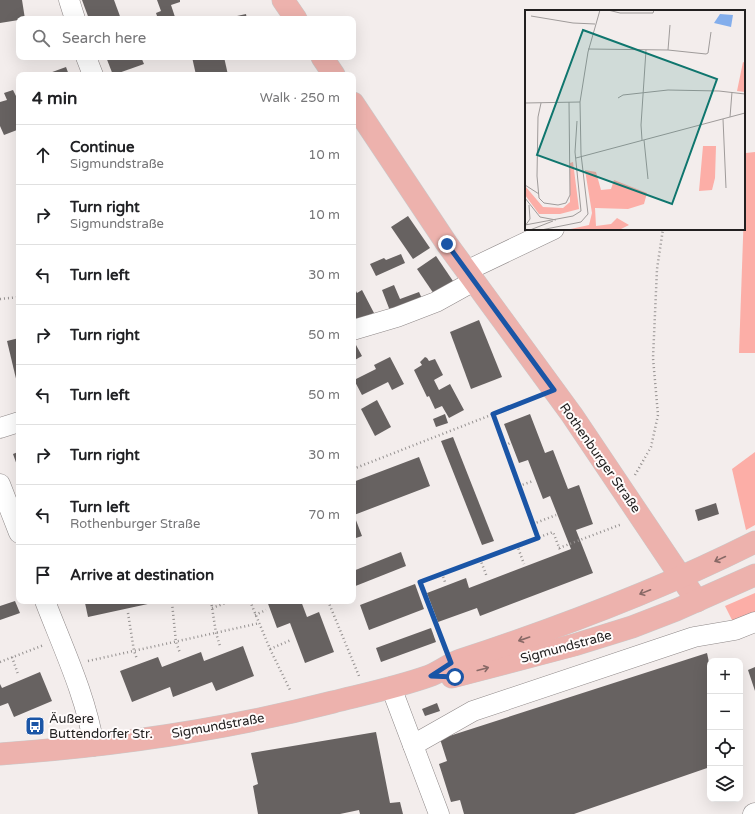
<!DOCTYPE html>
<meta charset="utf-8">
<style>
:root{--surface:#fff;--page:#f6f6f6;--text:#202124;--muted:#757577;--line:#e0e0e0}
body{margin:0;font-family:"Varela Round",sans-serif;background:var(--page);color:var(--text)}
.controls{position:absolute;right:12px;bottom:12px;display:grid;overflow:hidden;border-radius:8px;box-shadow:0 4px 16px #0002}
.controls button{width:36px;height:36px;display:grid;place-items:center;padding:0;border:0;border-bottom:1px solid var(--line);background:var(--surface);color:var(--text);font:20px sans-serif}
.stop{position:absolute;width:12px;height:12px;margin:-9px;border:3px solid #1a55a6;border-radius:50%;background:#fff}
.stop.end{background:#1a55a6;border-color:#fff;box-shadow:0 1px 4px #0008}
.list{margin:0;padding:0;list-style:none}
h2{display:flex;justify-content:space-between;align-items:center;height:52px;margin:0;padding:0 16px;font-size:17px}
h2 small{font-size:13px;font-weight:400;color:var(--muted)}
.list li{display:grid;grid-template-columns:26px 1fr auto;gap:12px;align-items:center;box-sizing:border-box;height:60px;padding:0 16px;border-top:1px solid var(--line)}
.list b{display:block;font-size:15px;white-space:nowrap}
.list p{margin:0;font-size:13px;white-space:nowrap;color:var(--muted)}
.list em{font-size:13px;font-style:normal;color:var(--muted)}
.icon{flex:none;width:22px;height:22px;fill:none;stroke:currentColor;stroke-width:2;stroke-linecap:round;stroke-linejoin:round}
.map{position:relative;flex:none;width:755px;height:814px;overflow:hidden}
.search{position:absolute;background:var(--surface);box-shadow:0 4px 16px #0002;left:16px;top:16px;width:340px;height:44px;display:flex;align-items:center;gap:10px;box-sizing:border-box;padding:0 14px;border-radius:8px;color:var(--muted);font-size:15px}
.panel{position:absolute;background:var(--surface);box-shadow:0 4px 16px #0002;left:16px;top:72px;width:340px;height:532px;border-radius:8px}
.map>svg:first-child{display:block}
</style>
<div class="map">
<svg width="755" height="814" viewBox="0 0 755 814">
<rect width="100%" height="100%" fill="#f3edec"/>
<!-- green -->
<g fill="#fcaea7">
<path d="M 755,152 L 755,353 L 739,353 L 746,153 Z"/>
<path d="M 755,452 L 755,525 L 746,530 L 732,469 Z"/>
<path d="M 755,593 L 755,616 L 734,624 L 725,606 Z"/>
</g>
<!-- building -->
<g fill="#676261">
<path d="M 0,0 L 22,0 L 25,19 L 0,23 Z"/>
<path d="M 82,0 L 114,0 L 121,19 L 89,19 Z"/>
<path d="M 157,0 L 180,0 L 180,2 L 171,5 L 175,17 L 169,19 L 158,19 L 156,13 L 161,11 Z"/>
<path d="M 246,14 L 247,19 L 228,19 L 228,18 Z"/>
<path d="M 106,57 L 141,57 L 144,64 L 113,75 Z"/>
<path d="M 192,57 L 224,57 L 228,75 L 196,75 Z"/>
<path d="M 66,67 L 69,75 L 44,75 Z"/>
<path d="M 13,90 L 16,96 L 19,95 L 19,136 L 17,130 L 4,135 L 0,126 L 0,102 L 7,100 L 4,93 Z"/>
<path d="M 408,216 L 430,248 L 413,259 L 391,227 Z"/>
<path d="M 401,254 L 405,263 L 376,276 L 370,264 L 384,258 L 386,260 Z"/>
<path d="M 436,256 L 455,284 L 436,297 L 417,269 Z"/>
<path d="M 394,285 L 400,299 L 419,292 L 424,303 L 392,316 L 382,290 Z"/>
<path d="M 355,289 L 357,293 L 362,290 L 374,313 L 356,321 L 353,316 L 353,290 Z"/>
<path d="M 479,320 L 502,377 L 471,389 L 450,332 Z"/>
<path d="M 19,338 L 19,387 L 18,387 L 7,341 Z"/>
<path d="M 356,345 L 362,356 L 353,361 L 353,347 Z"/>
<path d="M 390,357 L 404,384 L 392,390 L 388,382 L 362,395 L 354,380 L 376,369 L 374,365 Z"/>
<path d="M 425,357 L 427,358 L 429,361 L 435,359 L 443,375 L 434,380 L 439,390 L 450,384 L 464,410 L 449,418 L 442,406 L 435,409 L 429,396 L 427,397 L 414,370 L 422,365 L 420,362 Z"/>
<path d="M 377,400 L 391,427 L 375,436 L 361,409 Z"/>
<path d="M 445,414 L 448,423 L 436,427 L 433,419 Z"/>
<path d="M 530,414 L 545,453 L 553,450 L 568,489 L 579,485 L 593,524 L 576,530 L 593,573 L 480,616 L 477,608 L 438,622 L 427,593 L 466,578 L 469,588 L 571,549 L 550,496 L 543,499 L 528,460 L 519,463 L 504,424 Z"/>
<path d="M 453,437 L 494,541 L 482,545 L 441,441 Z"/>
<path d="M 19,447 L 19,471 L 13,454 L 18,452 L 17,448 Z"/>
<path d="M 419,457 L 430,486 L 354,515 L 362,536 L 353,539 L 353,482 Z"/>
<path d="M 716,503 L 719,514 L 698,521 L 695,510 Z"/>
<path d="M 401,552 L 406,566 L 353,587 L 353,571 Z"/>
<path d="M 415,584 L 424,609 L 369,630 L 360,605 Z"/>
<path d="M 15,601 L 20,613 L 0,620 L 0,606 Z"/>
<path d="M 91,601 L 157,601 L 157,602 L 88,617 L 85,603 Z"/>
<path d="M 267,601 L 301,601 L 307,617 L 319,612 L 334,652 L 305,663 L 290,623 L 277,628 Z"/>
<path d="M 431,628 L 436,642 L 381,662 L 376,648 Z"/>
<path d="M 243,646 L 254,676 L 216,691 L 212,682 L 173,697 L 170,687 L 132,702 L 120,671 L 158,657 L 162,667 L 201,652 L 204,661 Z"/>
<path d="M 707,653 L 710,667 L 710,767 L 574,814 L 464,814 L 460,800 L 451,802 L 439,764 L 447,761 L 440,739 Z"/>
<path d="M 755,667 L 755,691 L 748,670 Z"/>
<path d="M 40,672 L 52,701 L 14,717 L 8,703 L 0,706 L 0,684 L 2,688 Z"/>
<path d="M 437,703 L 440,711 L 425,716 L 422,709 Z"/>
<path d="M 376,732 L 390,803 L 400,802 L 403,814 L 360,814 L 359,810 L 340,814 L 258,814 L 253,786 L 258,784 L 251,753 Z"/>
</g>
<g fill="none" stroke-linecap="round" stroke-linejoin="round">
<!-- minor casing -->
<g stroke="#8e8888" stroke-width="21">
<g id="minor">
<path d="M 69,0 L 75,19"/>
<path d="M 86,57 L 93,75"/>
<path d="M 466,271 L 554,229"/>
<path d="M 353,330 L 397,317 L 436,302 L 474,281"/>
<path d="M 0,428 L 19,422"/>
<path d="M 0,484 L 19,533"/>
<path d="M 45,601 C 63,648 86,696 94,746"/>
<path d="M 391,687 L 439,814"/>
<path d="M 413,745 L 473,711 L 694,637 L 735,630 L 755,622"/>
<path d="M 753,814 L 755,813"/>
</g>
</g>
<!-- major casing -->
<g stroke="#cac9c9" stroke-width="23">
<g id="major">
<path d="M 283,0 L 296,19"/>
<path d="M 322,57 L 334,75"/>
<path d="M 353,103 L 447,244 L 572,415 L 697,601"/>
<path d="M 452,677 L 574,645 L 632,627 L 676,610 L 755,575"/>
<path d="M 0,754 C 112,746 224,730 333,702 C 365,694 398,687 429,676 C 440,672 449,664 461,660 C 561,627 660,590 755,542"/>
</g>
</g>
<!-- path -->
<g stroke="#959190" stroke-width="2.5" stroke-dasharray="1 3" stroke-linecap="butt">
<path d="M 0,299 L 19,297"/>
<path d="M 493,414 L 538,538"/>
<path d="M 505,446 L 510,443"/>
<path d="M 353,469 L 537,397"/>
<path d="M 635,475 L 651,447 L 658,415 L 653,358 L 657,269 L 663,229"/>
<path d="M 519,486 L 533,481"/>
<path d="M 533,524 L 556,515"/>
<path d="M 517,545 L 524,564"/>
<path d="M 559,548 L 622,524"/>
<path d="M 480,559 L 487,577"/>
<path d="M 442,573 L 445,582"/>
<path d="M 211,601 L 216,633 L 220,646"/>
<path d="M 250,601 L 270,649 L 291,692"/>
<path d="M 328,601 L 359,676"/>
<path d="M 172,603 L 176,642 L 180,653"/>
<path d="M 212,608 L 231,601"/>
<path d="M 128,613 L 134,651 L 137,659"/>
<path d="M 255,615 L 266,610"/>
<path d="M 444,646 L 420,582 L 553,532 L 560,550"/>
<path d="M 270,649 L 291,640"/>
<path d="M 12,657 L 18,674"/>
<path d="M 88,661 L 260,623"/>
<path d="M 0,662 L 44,645"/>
</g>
<!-- minor -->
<use href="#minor" stroke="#fff" stroke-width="20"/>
<!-- major -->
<use href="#major" stroke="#edb2ad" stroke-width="22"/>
</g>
<!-- one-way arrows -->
<defs><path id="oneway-shaft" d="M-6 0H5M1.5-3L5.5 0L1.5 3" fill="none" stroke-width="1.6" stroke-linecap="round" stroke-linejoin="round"/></defs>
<g stroke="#886966">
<use href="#oneway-shaft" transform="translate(720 559) rotate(155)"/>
<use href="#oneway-shaft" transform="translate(645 592) rotate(158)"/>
<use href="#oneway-shaft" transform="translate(524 639) rotate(161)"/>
<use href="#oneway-shaft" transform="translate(483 669) rotate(-15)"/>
</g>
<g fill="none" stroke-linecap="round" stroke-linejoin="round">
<!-- route -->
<path stroke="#1a55a6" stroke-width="5" d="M 447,244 L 554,390 L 493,414 L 538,538 L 420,582 L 451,663 L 431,676 L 455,677"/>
</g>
<!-- icons -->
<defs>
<g id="bus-square" transform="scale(1)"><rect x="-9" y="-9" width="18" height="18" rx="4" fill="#1a55a6" stroke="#fffbfb"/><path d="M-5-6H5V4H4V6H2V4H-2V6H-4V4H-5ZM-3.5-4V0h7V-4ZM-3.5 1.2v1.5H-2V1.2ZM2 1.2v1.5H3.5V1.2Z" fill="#fff"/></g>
</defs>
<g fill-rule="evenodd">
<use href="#bus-square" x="35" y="726"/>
</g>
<g text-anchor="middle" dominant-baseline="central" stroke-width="4" stroke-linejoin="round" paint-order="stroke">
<!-- street labels -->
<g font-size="13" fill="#222020" stroke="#fffbfb">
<text transform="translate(600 458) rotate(55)">Rothenburger Straße</text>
<text transform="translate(566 647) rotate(-15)">Sigmundstraße</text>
<text transform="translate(218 726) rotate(-10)">Sigmundstraße</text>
</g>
<!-- poi labels -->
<g font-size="13" fill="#222020" stroke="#fffbfb" text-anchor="start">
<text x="49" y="719">Äußere<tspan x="49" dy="15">Buttendorfer Str.</tspan></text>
</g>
</g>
<!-- overview -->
<g transform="translate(525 10)">
<rect width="220" height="220" fill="#f3edec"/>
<path d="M 218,52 L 220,53 L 220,82 L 212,81 ZM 178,136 L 191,136 L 190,168 L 187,180 L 174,181 ZM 48,152 L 54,199 L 35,204 L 14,204 L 0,185 L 0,176 L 18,197 L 38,198 L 45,192 L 45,153 ZM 60,160 L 71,162 L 76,180 L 86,179 L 89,170 L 122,183 L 119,194 L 103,199 L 70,198 L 71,216 L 86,214 L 92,208 L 104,215 L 94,220 L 41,220 L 64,215 L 67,203 Z" fill="#fcaea7"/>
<path d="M 195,4 L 208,5 L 206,17 L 189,13 Z" fill="#83aeec"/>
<path fill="none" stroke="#9f9b9a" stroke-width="1" d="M 83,0 L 95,3 L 128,3 L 129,0M 6,6 L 48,13 L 70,14M 63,39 L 143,40 L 181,44 L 183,43 L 186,22M 143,40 L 145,15M 93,88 L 98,85 L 143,80 L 194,81 L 220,84M 0,93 L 55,92M 16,93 L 13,107 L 12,166 L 14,188 L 19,193 L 33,195 L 41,193 L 45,185 L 44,92M 205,107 L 207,82M 198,109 L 201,178M 117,130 L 116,115 L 121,40M 119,130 L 123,169M 51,148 L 220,103M 0,175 L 14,184M 0,188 L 15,207 L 31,210M 0,215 L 48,206 L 56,201 L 50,142 L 52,111M 0,216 L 5,209 L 4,195M 5,220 L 28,211M 16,220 L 56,212 L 63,204 L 56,144 L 55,92 L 63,42 L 75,0"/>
<path fill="#0f766e" fill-opacity="0.15" stroke="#0f766e" stroke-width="2" d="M 58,20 L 192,69 L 147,194 L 12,145 Z"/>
<rect width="220" height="220" fill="none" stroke="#222020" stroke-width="2"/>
</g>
</svg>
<div class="controls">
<button>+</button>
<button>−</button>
<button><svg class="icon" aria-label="locate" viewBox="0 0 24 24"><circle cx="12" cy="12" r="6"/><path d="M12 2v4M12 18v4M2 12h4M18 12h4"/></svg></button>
<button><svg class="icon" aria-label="layers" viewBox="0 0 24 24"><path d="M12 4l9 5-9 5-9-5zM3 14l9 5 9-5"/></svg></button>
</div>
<div class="stop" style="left:455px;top:677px"></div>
<div class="stop end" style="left:447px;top:244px"></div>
<div class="search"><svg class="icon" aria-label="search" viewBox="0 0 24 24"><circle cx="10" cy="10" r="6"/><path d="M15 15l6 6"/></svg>Search here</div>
<section class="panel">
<h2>4 min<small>Walk · 250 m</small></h2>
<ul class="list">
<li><svg class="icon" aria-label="ahead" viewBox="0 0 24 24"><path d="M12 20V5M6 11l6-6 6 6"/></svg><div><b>Continue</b><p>Sigmundstraße</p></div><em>10 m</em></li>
<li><svg class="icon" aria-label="right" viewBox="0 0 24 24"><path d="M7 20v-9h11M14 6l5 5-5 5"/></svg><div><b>Turn right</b><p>Sigmundstraße</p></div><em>10 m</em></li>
<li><svg class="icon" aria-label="left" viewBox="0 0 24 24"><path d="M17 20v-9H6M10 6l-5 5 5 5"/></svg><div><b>Turn left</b></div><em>30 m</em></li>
<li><svg class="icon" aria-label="right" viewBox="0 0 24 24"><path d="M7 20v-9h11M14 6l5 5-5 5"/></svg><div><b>Turn right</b></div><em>50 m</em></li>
<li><svg class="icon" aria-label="left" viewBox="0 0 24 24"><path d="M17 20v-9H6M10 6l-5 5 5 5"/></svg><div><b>Turn left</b></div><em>50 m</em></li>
<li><svg class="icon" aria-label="right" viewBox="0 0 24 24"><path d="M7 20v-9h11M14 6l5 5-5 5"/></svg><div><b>Turn right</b></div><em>30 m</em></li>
<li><svg class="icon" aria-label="left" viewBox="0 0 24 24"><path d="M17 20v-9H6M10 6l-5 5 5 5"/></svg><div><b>Turn left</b><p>Rothenburger Straße</p></div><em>70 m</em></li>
<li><svg class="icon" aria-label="arrive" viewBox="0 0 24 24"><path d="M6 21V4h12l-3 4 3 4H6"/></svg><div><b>Arrive at destination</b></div></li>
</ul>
</section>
</div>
